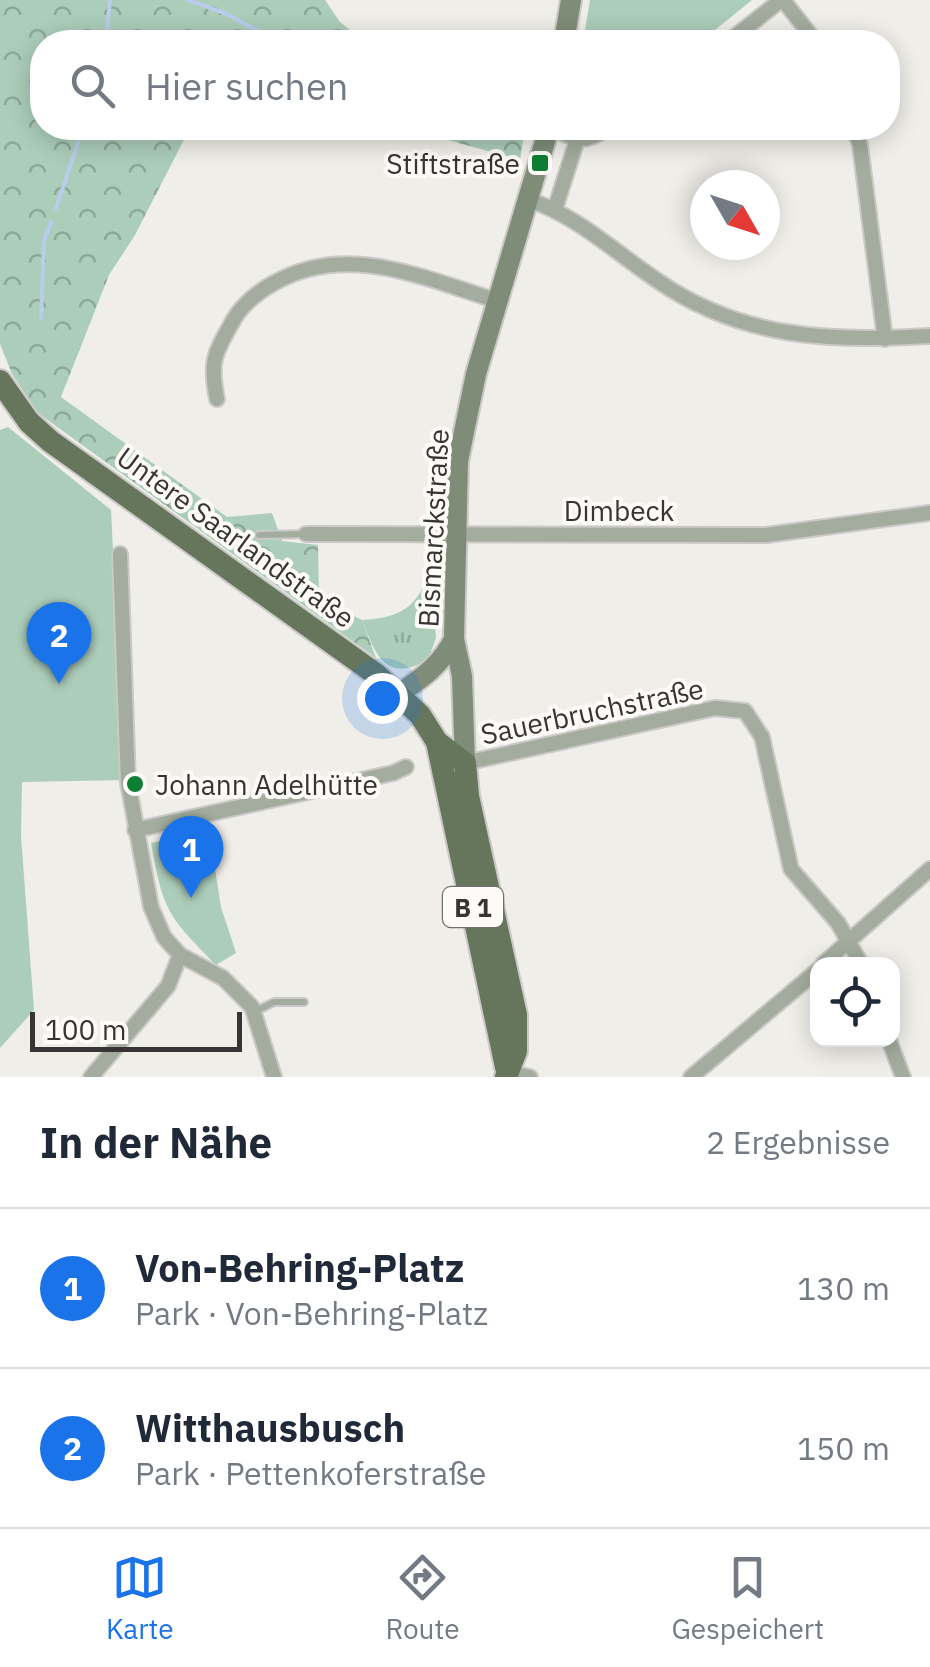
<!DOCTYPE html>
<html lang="de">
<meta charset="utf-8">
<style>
:root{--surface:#fff;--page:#f6f6f7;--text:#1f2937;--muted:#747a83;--line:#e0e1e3;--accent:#1a73e8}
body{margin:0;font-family:"IBM Plex Sans",sans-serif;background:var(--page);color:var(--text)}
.controls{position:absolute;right:30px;bottom:30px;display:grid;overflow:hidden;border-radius:20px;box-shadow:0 5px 25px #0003}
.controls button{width:90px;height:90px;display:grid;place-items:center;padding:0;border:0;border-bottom:2px solid var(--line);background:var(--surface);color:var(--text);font:50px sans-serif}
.compass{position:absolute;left:690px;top:170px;width:90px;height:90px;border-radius:50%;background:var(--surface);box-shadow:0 5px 25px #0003;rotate:129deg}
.scale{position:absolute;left:30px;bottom:25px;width:212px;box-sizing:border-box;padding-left:10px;border:5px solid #363533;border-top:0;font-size:28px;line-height:35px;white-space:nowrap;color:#363533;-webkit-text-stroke:8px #fcfbf7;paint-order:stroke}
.you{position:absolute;left:382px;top:698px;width:35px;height:35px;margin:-25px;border:8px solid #fff;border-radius:50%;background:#1a73e8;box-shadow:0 0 0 15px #1a73e833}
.badge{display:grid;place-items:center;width:65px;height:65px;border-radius:50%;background:var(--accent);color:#fff;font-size:32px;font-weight:700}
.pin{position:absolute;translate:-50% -82px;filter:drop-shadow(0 2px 5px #0008)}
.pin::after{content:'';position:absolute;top:52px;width:35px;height:30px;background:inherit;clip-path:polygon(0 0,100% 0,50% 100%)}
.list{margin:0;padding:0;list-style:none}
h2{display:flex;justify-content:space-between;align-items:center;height:130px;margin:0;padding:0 40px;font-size:42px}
h2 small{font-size:32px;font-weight:400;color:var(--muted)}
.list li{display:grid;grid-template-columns:65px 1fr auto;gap:30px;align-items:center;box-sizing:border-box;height:160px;padding:0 40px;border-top:2px solid var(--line)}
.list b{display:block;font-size:38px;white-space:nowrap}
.list p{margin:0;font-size:32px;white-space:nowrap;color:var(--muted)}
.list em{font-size:32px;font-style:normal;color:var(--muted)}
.icon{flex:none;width:55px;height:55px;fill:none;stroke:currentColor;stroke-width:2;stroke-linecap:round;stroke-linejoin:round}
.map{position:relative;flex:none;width:930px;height:1077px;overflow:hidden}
.search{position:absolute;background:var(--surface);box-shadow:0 5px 25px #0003;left:30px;right:30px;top:30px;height:110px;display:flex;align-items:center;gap:25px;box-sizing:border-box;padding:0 35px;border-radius:40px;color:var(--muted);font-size:38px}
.sheet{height:450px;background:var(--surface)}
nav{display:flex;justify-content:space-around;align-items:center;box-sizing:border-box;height:140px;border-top:2px solid var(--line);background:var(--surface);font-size:28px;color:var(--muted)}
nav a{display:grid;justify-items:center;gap:5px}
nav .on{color:var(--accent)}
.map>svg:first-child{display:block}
</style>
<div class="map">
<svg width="930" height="1077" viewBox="0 0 930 1077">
<defs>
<pattern id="grass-tufts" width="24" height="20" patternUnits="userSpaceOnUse" patternTransform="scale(2.5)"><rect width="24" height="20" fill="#accdba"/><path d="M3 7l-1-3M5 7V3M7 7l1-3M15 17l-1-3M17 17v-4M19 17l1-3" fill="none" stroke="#8da798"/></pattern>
<pattern id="forest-crowns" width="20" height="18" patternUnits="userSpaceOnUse" patternTransform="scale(2.5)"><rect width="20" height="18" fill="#accdba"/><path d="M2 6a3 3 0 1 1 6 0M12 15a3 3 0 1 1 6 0" fill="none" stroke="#8da798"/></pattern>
</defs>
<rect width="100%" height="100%" fill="#efeee9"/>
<!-- grass -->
<path fill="url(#grass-tufts)" d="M 431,569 L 436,638 L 428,660 C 385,683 376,656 362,620 C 401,618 418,607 431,569 Z"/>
<!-- forest -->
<g fill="url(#forest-crowns)">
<path d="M 0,0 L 325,0 L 340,22 L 365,42 L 42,42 L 42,128 L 190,128 L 135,235 L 109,275 L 61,397 L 227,517 L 272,513 L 282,541 L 318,545 L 319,598 L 362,620 L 376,658 L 38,413 L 12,374 L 0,344 Z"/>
<path d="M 405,128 L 525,128 L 520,160 Z"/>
</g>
<!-- green -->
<g fill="#accdba">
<path d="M 590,0 L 752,0 L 700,42 L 583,42 Z"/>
<path d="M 8,427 L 111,510 L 124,780 L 22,782 L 21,836 L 34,1010 L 0,1048 L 0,430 Z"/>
<path d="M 209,831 L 221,907 L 236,953 L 216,965 C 168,916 163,911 151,843 Z"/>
</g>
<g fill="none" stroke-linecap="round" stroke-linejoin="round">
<!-- stream -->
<g stroke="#baccec" stroke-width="4">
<path d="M 188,0 L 227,14 L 278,42"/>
<path d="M 106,42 L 110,0"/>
<path d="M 56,208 L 83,128"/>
<path d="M 41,318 L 44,241 L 51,222"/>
</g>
<!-- service casing -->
<g stroke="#cac9c5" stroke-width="10">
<g id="service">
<path d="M 259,535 L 306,534"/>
<path d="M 256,1011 L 274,1002 L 304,1002"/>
</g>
</g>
<!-- minor casing -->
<g stroke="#cac9c5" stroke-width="18">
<g id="minor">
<path d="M 783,0 L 816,42"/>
<path d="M 728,42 L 781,0"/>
<path d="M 552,128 C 577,140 583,145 608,128"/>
<path d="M 854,128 L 860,145 L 885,339"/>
<path d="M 529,200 C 576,215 616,253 658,281 C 742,339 832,342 930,336"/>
<path d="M 555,209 L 577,140"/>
<path d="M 217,399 C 209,360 215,353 234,319 C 242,305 259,291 274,283 C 347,241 425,279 498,301"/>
<path d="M 306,534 L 766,535 L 930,513"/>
<path d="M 120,554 L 128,783 L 151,907 L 164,937 L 180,955 L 223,978 L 252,1007 L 274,1077"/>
<path d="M 465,763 L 715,708 L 745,711 L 762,737 L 791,869 L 838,923 L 861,964"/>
<path d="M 135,830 L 393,773 L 406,767"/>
<path d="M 823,964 L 930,869"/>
<path d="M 889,1040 L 903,1077"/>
<path d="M 507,1072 L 530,1077"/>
<path d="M 91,1077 L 168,986 L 180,955"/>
<path d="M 691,1077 L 818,970"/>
</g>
</g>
<!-- secondary casing -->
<g stroke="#cac9c5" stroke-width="24">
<g id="secondary">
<path d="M 564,42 L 571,0"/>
<path d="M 399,694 C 422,678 442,664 454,639"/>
<path d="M 465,763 L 462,676 L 454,639 L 458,461 L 476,374 L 549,128"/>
</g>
</g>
<!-- primary casing -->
<g stroke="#cac9c5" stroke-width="26">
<g id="primary">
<path d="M 0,381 L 29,422 L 50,441 L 377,675 L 420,715 L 437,742 L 465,763 L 468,796 L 516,1015 L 516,1051 L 506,1077"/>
<path d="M 437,742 L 506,1067"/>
</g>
</g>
<!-- service -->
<use href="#service" stroke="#a3ac9e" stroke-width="6"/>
<!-- minor -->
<use href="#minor" stroke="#a3ac9e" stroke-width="14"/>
<!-- secondary -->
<use href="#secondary" stroke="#7f8d78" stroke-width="20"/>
<!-- primary -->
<use href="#primary" stroke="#66765d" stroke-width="22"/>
</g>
<!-- markers -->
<g fill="#0e7e34" stroke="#fcfbf7" stroke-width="4">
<rect x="530" y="153" width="20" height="20" rx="5"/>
<circle cx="135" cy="784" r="10"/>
</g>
<g text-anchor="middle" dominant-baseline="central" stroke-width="8" stroke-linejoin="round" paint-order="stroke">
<!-- shield labels -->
<rect fill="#fcfbf7" stroke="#71706e" stroke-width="2.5" x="443" y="887" width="60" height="40" rx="8"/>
<g font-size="25" font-weight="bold" fill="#363533">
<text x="473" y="907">B 1</text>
</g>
<!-- poi labels -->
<g font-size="28" fill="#363533" stroke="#fcfbf7" text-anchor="end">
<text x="520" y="163">Stiftstraße</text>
<text x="155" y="784" text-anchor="start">Johann Adelhütte</text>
</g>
<!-- street labels -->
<g font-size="28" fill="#363533" stroke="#fcfbf7">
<text x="619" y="510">Dimbeck</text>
<text transform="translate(433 528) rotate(-87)">Bismarckstraße</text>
<text transform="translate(236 537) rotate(36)">Untere Saarlandstraße</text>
<text transform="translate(592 711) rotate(-12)">Sauerbruchstraße</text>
</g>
</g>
</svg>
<div class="controls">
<button><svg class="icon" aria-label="locate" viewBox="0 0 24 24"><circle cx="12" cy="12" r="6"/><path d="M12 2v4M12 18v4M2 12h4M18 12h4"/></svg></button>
</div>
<svg class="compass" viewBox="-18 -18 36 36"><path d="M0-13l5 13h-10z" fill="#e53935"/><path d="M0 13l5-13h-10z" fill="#747a83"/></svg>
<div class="scale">100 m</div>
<div class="you"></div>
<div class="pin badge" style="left:191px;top:898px">1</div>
<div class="pin badge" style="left:59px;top:684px">2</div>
<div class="search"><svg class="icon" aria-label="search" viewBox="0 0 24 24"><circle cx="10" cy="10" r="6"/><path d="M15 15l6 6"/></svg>Hier suchen</div>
</div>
<section class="sheet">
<h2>In der Nähe<small>2 Ergebnisse</small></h2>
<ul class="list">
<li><span class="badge">1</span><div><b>Von-Behring-Platz</b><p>Park · Von-Behring-Platz</p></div><em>130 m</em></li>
<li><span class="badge">2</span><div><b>Witthausbusch</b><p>Park · Pettenkoferstraße</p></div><em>150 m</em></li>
</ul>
</section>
<nav>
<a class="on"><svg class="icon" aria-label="map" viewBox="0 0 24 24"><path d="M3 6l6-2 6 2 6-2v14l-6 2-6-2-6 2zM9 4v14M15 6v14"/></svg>Karte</a>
<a><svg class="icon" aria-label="directions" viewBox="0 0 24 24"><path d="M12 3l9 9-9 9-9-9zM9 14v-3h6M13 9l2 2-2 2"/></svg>Route</a>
<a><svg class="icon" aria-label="saved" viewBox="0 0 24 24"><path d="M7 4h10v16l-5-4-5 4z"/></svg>Gespeichert</a>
</nav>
